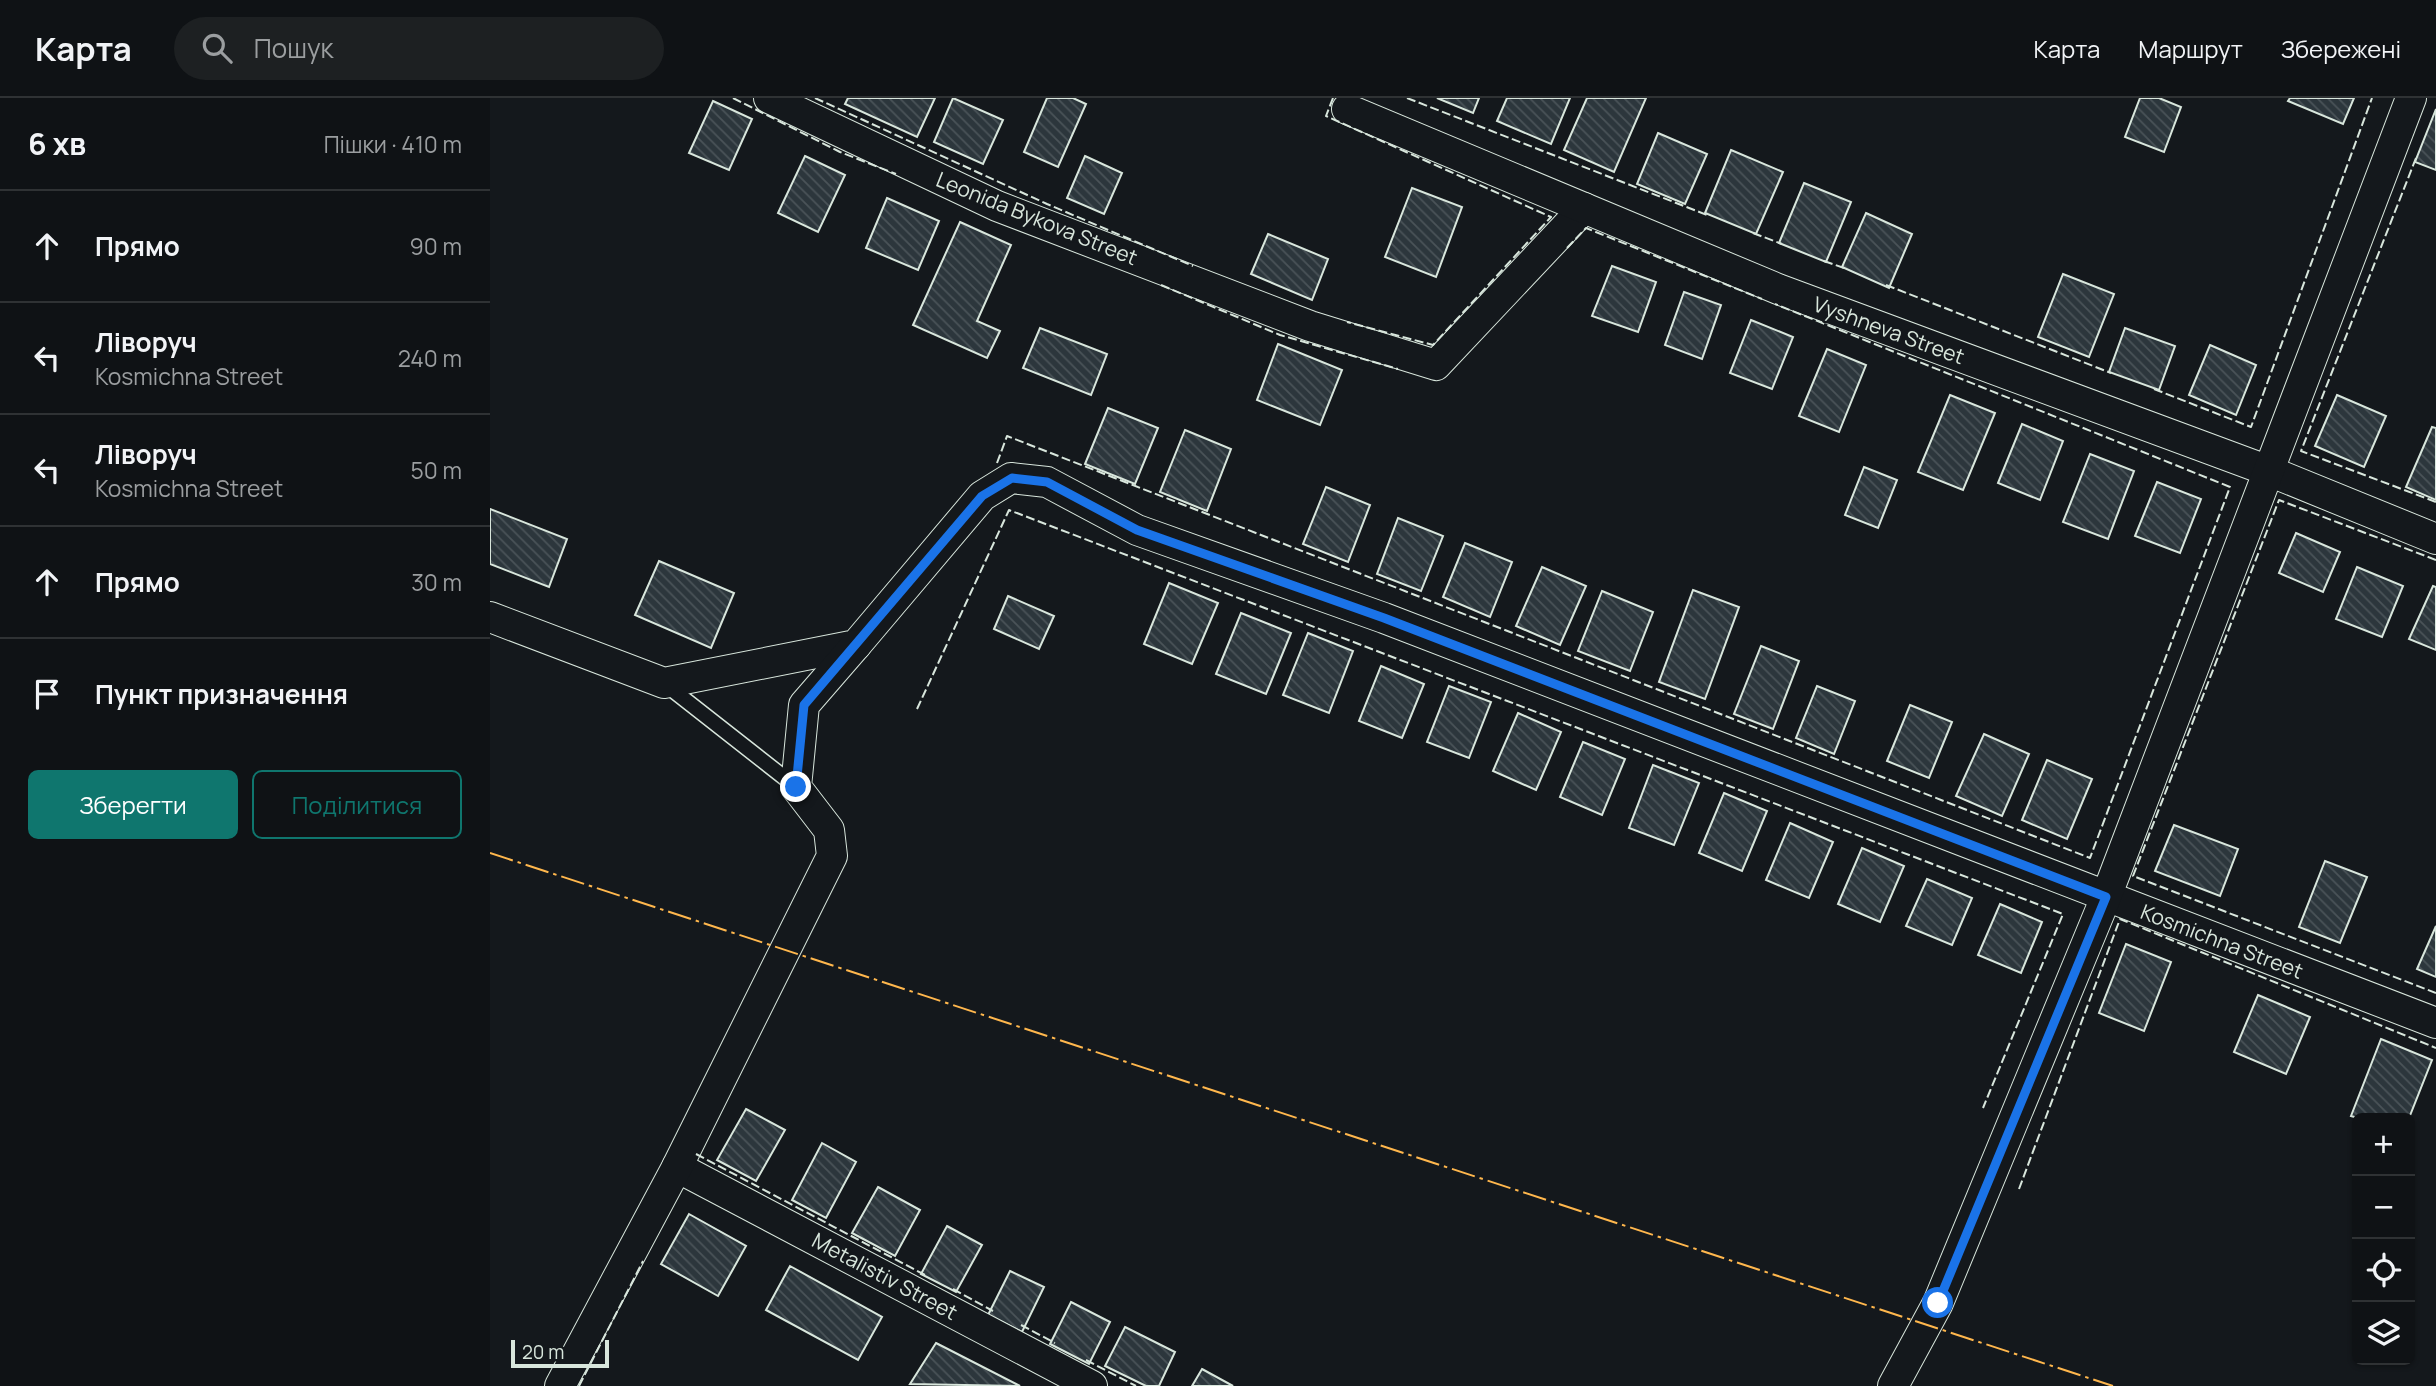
<!DOCTYPE html>
<html lang="uk">
<meta charset="utf-8">
<style>
:root{--surface:#0f1215;--page:#1d2022;--text:#f1f3f6;--muted:#9b9ea0;--line:#2f3234;--accent:#0f766e}
body{margin:0;font-family:Manrope,sans-serif;background:var(--page);color:var(--text)}
.controls{position:absolute;right:21px;bottom:21px;display:grid;overflow:hidden;border-radius:10px;box-shadow:0 2px 5px #0004}
.controls button{width:63px;height:63px;display:grid;place-items:center;padding:0;border:0;border-bottom:2px solid var(--line);background:var(--surface);color:var(--text);font:35px sans-serif}
.scale{position:absolute;left:21px;bottom:18px;width:98px;box-sizing:border-box;padding-left:7px;border:4px solid #d8e6dc;border-top:0;font-size:19px;line-height:24px;white-space:nowrap;color:#d8e6dc;-webkit-text-stroke:5px #14181c;paint-order:stroke}
.stop{position:absolute;width:21px;height:21px;margin:-16px;border:5px solid #1a73e8;border-radius:50%;background:#fff}
.stop.end{background:#1a73e8;border-color:#fff;box-shadow:0 2px 7px #0008}
.list{margin:0;padding:0;list-style:none}
h2{display:flex;justify-content:space-between;align-items:center;height:91px;margin:0;padding:0 28px;font-size:30px}
h2 small{font-size:23px;font-weight:400;color:var(--muted)}
.list li{display:grid;grid-template-columns:46px 1fr auto;gap:21px;align-items:center;box-sizing:border-box;height:112px;padding:0 28px;border-top:2px solid var(--line)}
.list b{display:block;font-size:26px;white-space:nowrap}
.list p{margin:0;font-size:23px;white-space:nowrap;color:var(--muted)}
.list em{font-size:23px;font-style:normal;color:var(--muted)}
.actions{display:flex;gap:14px;padding:21px 28px}
.actions a{flex:1;padding:16px 0;border:2px solid var(--accent);border-radius:10px;text-align:center;font-size:24px;color:var(--accent)}
.actions .main{background:var(--accent);color:#fff}
.icon{flex:none;width:38px;height:38px;fill:none;stroke:currentColor;stroke-width:2;stroke-linecap:round;stroke-linejoin:round}
.map{position:relative;flex:none;width:1946px;height:1288px;overflow:hidden}
header{display:flex;align-items:center;gap:42px;box-sizing:border-box;height:98px;padding:0 35px;background:var(--surface);border-bottom:2px solid var(--line)}
header strong{font-size:33px}
nav{display:flex;gap:38px;margin-inline-start:auto;font-size:24px}
.search{width:490px;height:63px;background:var(--page);display:flex;align-items:center;gap:18px;box-sizing:border-box;padding:0 24px;border-radius:38px;color:var(--muted);font-size:26px}
main{display:flex}
aside{flex:1;background:var(--surface)}
.map>svg:first-child{display:block}
</style>
<header>
<strong>Карта</strong>
<div class="search"><svg class="icon" aria-label="search" viewBox="0 0 24 24"><circle cx="10" cy="10" r="6"/><path d="M15 15l6 6"/></svg>Пошук</div>
<nav><a>Карта</a><a>Маршрут</a><a>Збережені</a></nav>
</header>
<main>
<aside>
<h2>6 хв<small>Пішки · 410 m</small></h2>
<ul class="list">
<li><svg class="icon" aria-label="ahead" viewBox="0 0 24 24"><path d="M12 20V5M6 11l6-6 6 6"/></svg><div><b>Прямо</b></div><em>90 m</em></li>
<li><svg class="icon" aria-label="left" viewBox="0 0 24 24"><path d="M17 20v-9H6M10 6l-5 5 5 5"/></svg><div><b>Ліворуч</b><p>Kosmichna Street</p></div><em>240 m</em></li>
<li><svg class="icon" aria-label="left" viewBox="0 0 24 24"><path d="M17 20v-9H6M10 6l-5 5 5 5"/></svg><div><b>Ліворуч</b><p>Kosmichna Street</p></div><em>50 m</em></li>
<li><svg class="icon" aria-label="ahead" viewBox="0 0 24 24"><path d="M12 20V5M6 11l6-6 6 6"/></svg><div><b>Прямо</b></div><em>30 m</em></li>
<li><svg class="icon" aria-label="arrive" viewBox="0 0 24 24"><path d="M6 21V4h12l-3 4 3 4H6"/></svg><div><b>Пункт призначення</b></div></li>
</ul>
<div class="actions"><a class="main">Зберегти</a><a>Поділитися</a></div>
</aside>
<div class="map">
<svg width="1946" height="1288" viewBox="0 0 1946 1288">
<defs>
<pattern id="building-back-hatch" width="6" height="6" patternUnits="userSpaceOnUse" patternTransform="scale(1.75)"><rect width="6" height="6" fill="#2c363c"/><path d="M-1 5l2 2M0 0l6 6M5-1l2 2" fill="none" stroke="#4a5358"/></pattern>
</defs>
<rect width="100%" height="100%" fill="#14181c"/>
<!-- building -->
<g fill="url(#building-back-hatch)" stroke="#d8e6dc" stroke-width="2">
<path d="M 358,0 L 445,0 L 427,39 L 355,6 Z"/>
<path d="M 463,0 L 513,22 L 493,66 L 444,44 Z"/>
<path d="M 557,0 L 583,0 L 596,6 L 568,69 L 534,54 Z"/>
<path d="M 947,0 L 989,0 L 983,15 Z"/>
<path d="M 1017,0 L 1080,0 L 1061,46 L 1007,23 Z"/>
<path d="M 1097,0 L 1156,0 L 1124,74 L 1074,52 Z"/>
<path d="M 1650,0 L 1669,0 L 1691,9 L 1674,54 L 1635,39 Z"/>
<path d="M 1800,0 L 1864,0 L 1853,26 L 1798,3 Z"/>
<path d="M 223,3 L 262,21 L 239,72 L 199,55 Z"/>
<path d="M 1946,11 L 1946,72 L 1925,64 Z"/>
<path d="M 1168,35 L 1217,56 L 1195,106 L 1147,86 Z"/>
<path d="M 1241,52 L 1293,74 L 1266,136 L 1215,115 Z"/>
<path d="M 315,58 L 355,77 L 328,134 L 288,115 Z"/>
<path d="M 595,58 L 632,75 L 614,116 L 577,100 Z"/>
<path d="M 1314,85 L 1361,104 L 1336,164 L 1289,145 Z"/>
<path d="M 922,90 L 972,109 L 946,179 L 895,159 Z"/>
<path d="M 397,100 L 449,123 L 428,172 L 376,150 Z"/>
<path d="M 1376,115 L 1422,136 L 1399,190 L 1352,169 Z"/>
<path d="M 470,124 L 521,147 L 487,223 L 510,233 L 497,260 L 423,227 Z"/>
<path d="M 778,136 L 838,161 L 822,202 L 761,176 Z"/>
<path d="M 1122,168 L 1166,184 L 1148,234 L 1102,218 Z"/>
<path d="M 1573,176 L 1624,196 L 1599,259 L 1548,239 Z"/>
<path d="M 1194,194 L 1231,207 L 1212,261 L 1175,247 Z"/>
<path d="M 1261,222 L 1303,239 L 1282,291 L 1240,275 Z"/>
<path d="M 550,230 L 617,256 L 601,297 L 533,270 Z"/>
<path d="M 1635,230 L 1685,248 L 1669,292 L 1619,274 Z"/>
<path d="M 788,246 L 852,272 L 830,327 L 767,302 Z"/>
<path d="M 1720,247 L 1766,267 L 1746,317 L 1699,297 Z"/>
<path d="M 1337,251 L 1376,267 L 1349,334 L 1309,318 Z"/>
<path d="M 1460,297 L 1505,315 L 1473,392 L 1428,374 Z"/>
<path d="M 1847,297 L 1896,318 L 1874,369 L 1825,348 Z"/>
<path d="M 618,310 L 668,330 L 645,386 L 595,366 Z"/>
<path d="M 1532,326 L 1573,343 L 1550,402 L 1508,385 Z"/>
<path d="M 1942,329 L 1946,330 L 1946,402 L 1916,389 Z"/>
<path d="M 695,332 L 741,351 L 717,413 L 670,394 Z"/>
<path d="M 1600,356 L 1644,373 L 1618,441 L 1573,424 Z"/>
<path d="M 1374,369 L 1407,382 L 1388,430 L 1355,417 Z"/>
<path d="M 1667,384 L 1711,401 L 1690,455 L 1645,438 Z"/>
<path d="M 836,389 L 880,407 L 858,464 L 813,446 Z"/>
<path d="M 0,411 L 77,441 L 59,489 L 0,466 Z"/>
<path d="M 908,420 L 953,438 L 931,493 L 887,476 Z"/>
<path d="M 1806,435 L 1850,454 L 1833,494 L 1789,475 Z"/>
<path d="M 975,445 L 1022,464 L 1000,519 L 953,499 Z"/>
<path d="M 169,463 L 244,495 L 221,550 L 145,517 Z"/>
<path d="M 1052,469 L 1096,488 L 1070,547 L 1026,528 Z"/>
<path d="M 1867,469 L 1913,488 L 1892,539 L 1846,521 Z"/>
<path d="M 679,485 L 728,505 L 702,566 L 654,546 Z"/>
<path d="M 1943,488 L 1946,489 L 1946,552 L 1919,541 Z"/>
<path d="M 1203,492 L 1249,509 L 1215,601 L 1169,584 Z"/>
<path d="M 1112,493 L 1163,514 L 1140,573 L 1088,553 Z"/>
<path d="M 518,498 L 564,518 L 549,551 L 504,531 Z"/>
<path d="M 751,515 L 801,535 L 776,596 L 726,576 Z"/>
<path d="M 818,535 L 863,553 L 839,615 L 793,597 Z"/>
<path d="M 1271,548 L 1309,563 L 1283,631 L 1244,616 Z"/>
<path d="M 891,568 L 934,586 L 912,640 L 869,623 Z"/>
<path d="M 959,588 L 1001,604 L 979,660 L 937,644 Z"/>
<path d="M 1327,588 L 1365,603 L 1344,656 L 1306,640 Z"/>
<path d="M 1420,607 L 1462,624 L 1439,680 L 1397,663 Z"/>
<path d="M 1028,615 L 1071,634 L 1046,692 L 1003,673 Z"/>
<path d="M 1494,636 L 1539,656 L 1512,718 L 1466,698 Z"/>
<path d="M 1093,644 L 1135,661 L 1112,717 L 1070,699 Z"/>
<path d="M 1557,662 L 1602,681 L 1577,741 L 1532,722 Z"/>
<path d="M 1163,667 L 1209,685 L 1184,747 L 1139,730 Z"/>
<path d="M 1234,695 L 1277,713 L 1252,773 L 1209,755 Z"/>
<path d="M 1300,725 L 1343,744 L 1319,800 L 1276,782 Z"/>
<path d="M 1684,727 L 1748,751 L 1730,798 L 1665,773 Z"/>
<path d="M 1372,750 L 1414,768 L 1390,824 L 1348,806 Z"/>
<path d="M 1835,763 L 1877,779 L 1850,845 L 1809,829 Z"/>
<path d="M 1437,781 L 1482,800 L 1462,847 L 1416,828 Z"/>
<path d="M 1510,806 L 1552,824 L 1531,875 L 1488,857 Z"/>
<path d="M 1946,828 L 1946,879 L 1927,871 Z"/>
<path d="M 1636,846 L 1681,864 L 1654,933 L 1609,915 Z"/>
<path d="M 1768,897 L 1820,919 L 1796,976 L 1744,954 Z"/>
<path d="M 1891,941 L 1942,962 L 1919,1020 L 1868,1020 L 1861,1018 Z"/>
<path d="M 256,1011 L 295,1032 L 266,1083 L 227,1062 Z"/>
<path d="M 332,1045 L 366,1064 L 336,1120 L 302,1102 Z"/>
<path d="M 388,1089 L 430,1112 L 405,1158 L 362,1135 Z"/>
<path d="M 199,1116 L 256,1148 L 228,1198 L 171,1166 Z"/>
<path d="M 457,1128 L 492,1147 L 466,1194 L 431,1176 Z"/>
<path d="M 300,1168 L 392,1219 L 368,1262 L 276,1212 Z"/>
<path d="M 520,1173 L 554,1189 L 532,1234 L 498,1217 Z"/>
<path d="M 581,1204 L 620,1224 L 599,1266 L 560,1246 Z"/>
<path d="M 635,1229 L 685,1254 L 669,1288 L 656,1288 L 615,1268 Z"/>
<path d="M 446,1245 L 530,1288 L 420,1286 Z"/>
<path d="M 712,1271 L 743,1288 L 702,1288 Z"/>
</g>
<g fill="none" stroke-linecap="round" stroke-linejoin="round">
<!-- lane casing -->
<g stroke="#d8e6dc" stroke-width="17">
<path id="lane" d="M 175,586 L 305,688"/>
</g>
<!-- street casing -->
<g stroke="#d8e6dc" stroke-width="32">
<g id="street">
<path d="M 279,0 L 507,108 L 820,228 L 946,267 L 1094,110"/>
<path d="M 857,11 L 1288,191 L 1779,373 L 1946,441"/>
<path d="M 0,519 L 174,585 L 366,547 L 492,398 L 521,380 L 557,384 L 647,432 L 894,520 L 1946,925"/>
<path d="M 187,1069 L 602,1288"/>
<path d="M 70,1288 L 187,1069 L 342,758 L 339,732 L 306,689 L 314,607 L 366,547"/>
<path d="M 1403,1288 L 1448,1205 L 1616,799 L 1921,0"/>
</g>
</g>
<!-- lane -->
<use href="#lane" stroke="#14181c" stroke-width="14"/>
<!-- street -->
<use href="#street" stroke="#14181c" stroke-width="30"/>
<!-- fence -->
<g stroke="#d8e6dc" stroke-width="2" stroke-dasharray="9 3.5" stroke-linecap="butt">
<path d="M 243,0 L 350,54 L 406,76"/>
<path d="M 325,0 L 557,106 L 703,168"/>
<path d="M 843,0 L 836,18 L 1061,119 L 943,247 L 857,224"/>
<path d="M 917,0 L 1217,117"/>
<path d="M 1926,60 L 1811,353 L 1946,404"/>
<path d="M 1263,135 L 1292,146"/>
<path d="M 1077,150 L 1096,130 L 1272,201"/>
<path d="M 1334,163 L 1354,170"/>
<path d="M 671,187 L 790,237 L 908,271"/>
<path d="M 1396,187 L 1621,275"/>
<path d="M 1664,291 L 1761,329 L 1882,0"/>
<path d="M 507,365 L 517,338 L 1600,760 L 1740,389 L 1285,206"/>
<path d="M 1946,462 L 1789,402 L 1643,778 L 1946,895"/>
<path d="M 427,611 L 519,412 L 1573,816 L 1493,1010"/>
<path d="M 206,1056 L 435,1177"/>
<path d="M 1529,1091 L 1630,821 L 1946,950"/>
<path d="M 463,1191 L 503,1213"/>
<path d="M 531,1227 L 565,1245"/>
<path d="M 596,1262 L 646,1288"/>
<path d="M 89,1288 L 153,1163"/>
</g>
<!-- power -->
<path stroke="#ffb74d" stroke-width="2" stroke-dasharray="24 5 3.5 5" stroke-linecap="butt" d="M 0,755 L 1623,1288"/>
</g>
<g fill="none" stroke-linecap="round" stroke-linejoin="round">
<!-- route -->
<path stroke="#1a73e8" stroke-width="9" d="M 306,689 L 314,607 L 492,398 L 522,380 L 557,384 L 647,432 L 894,520 L 1616,799 L 1448,1205"/>
</g>
<g text-anchor="middle" dominant-baseline="central" stroke-width="5" stroke-linejoin="round" paint-order="stroke">
<!-- street labels -->
<g font-size="21" fill="#d8e6dc" stroke="#14181c">
<text transform="translate(547 120) rotate(22)">Leonida Bykova Street</text>
<text transform="translate(1399 232) rotate(20)">Vyshneva Street</text>
<text transform="translate(1732 843) rotate(21)">Kosmichna Street</text>
<text transform="translate(395 1178) rotate(28)">Metalistiv Street</text>
</g>
</g>
</svg>
<div class="controls">
<button>+</button>
<button>−</button>
<button><svg class="icon" aria-label="locate" viewBox="0 0 24 24"><circle cx="12" cy="12" r="6"/><path d="M12 2v4M12 18v4M2 12h4M18 12h4"/></svg></button>
<button><svg class="icon" aria-label="layers" viewBox="0 0 24 24"><path d="M12 4l9 5-9 5-9-5zM3 14l9 5 9-5"/></svg></button>
</div>
<div class="scale">20 m</div>
<div class="stop" style="left:1448px;top:1205px"></div>
<div class="stop end" style="left:306px;top:689px"></div>
</div>
</main>
